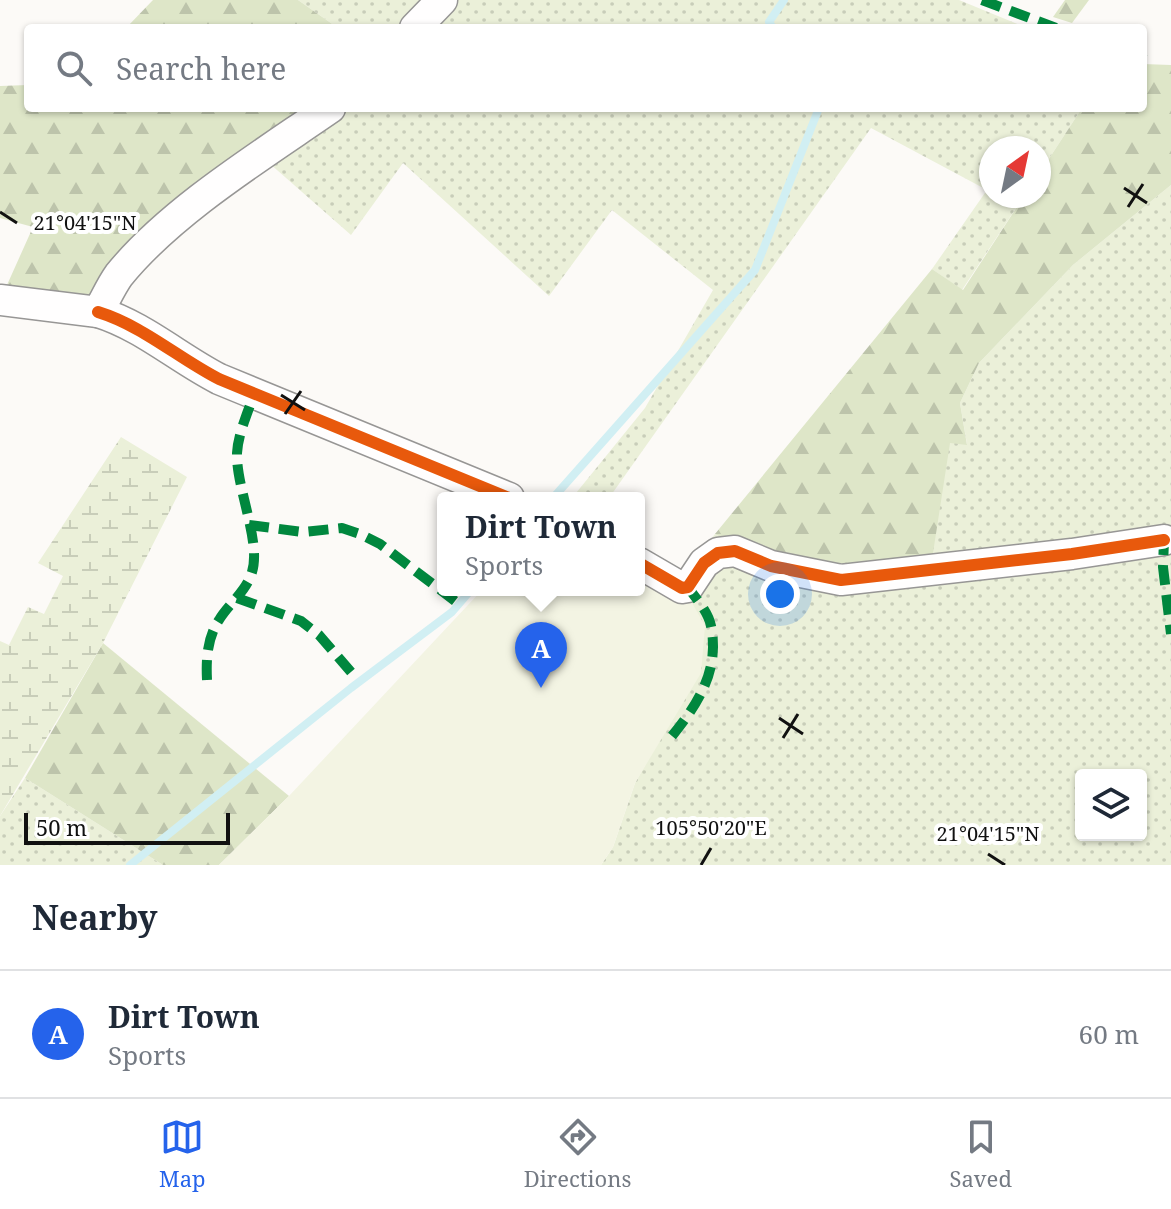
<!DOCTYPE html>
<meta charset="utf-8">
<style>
:root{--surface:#fff;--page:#f6f6f7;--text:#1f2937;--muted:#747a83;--line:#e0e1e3;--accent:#2563eb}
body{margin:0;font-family:"Noto Serif",serif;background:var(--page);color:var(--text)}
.controls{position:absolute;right:24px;bottom:24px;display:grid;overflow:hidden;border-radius:8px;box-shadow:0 2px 6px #0004}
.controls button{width:72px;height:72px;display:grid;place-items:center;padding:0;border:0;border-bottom:2px solid var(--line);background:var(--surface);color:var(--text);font:40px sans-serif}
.compass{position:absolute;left:979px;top:136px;width:72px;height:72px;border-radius:50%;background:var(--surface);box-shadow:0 2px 6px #0004;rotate:33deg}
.scale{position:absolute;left:24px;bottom:20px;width:206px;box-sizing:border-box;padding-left:8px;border:4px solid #111;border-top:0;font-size:22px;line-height:28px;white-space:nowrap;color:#111;-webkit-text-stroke:6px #fff;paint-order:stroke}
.you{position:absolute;left:780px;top:594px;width:28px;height:28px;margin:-20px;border:6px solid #fff;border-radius:50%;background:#1a73e8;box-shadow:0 0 0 12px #1a73e833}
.badge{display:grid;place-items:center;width:52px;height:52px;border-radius:50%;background:var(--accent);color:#fff;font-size:26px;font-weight:700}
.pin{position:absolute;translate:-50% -66px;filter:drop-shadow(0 2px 4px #0008)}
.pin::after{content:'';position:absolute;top:42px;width:28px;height:24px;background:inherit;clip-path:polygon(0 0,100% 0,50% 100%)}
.popup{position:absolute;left:437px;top:492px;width:208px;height:104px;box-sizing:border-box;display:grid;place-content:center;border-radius:8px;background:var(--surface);filter:drop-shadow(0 2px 6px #0005);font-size:26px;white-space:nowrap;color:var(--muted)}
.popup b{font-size:30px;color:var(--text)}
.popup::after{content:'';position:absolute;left:50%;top:100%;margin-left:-16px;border:16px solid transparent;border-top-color:var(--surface)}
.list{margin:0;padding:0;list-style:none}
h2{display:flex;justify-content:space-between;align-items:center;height:104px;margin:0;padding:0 32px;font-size:34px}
h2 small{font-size:26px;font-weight:400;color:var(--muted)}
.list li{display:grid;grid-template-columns:52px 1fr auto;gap:24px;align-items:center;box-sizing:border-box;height:128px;padding:0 32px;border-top:2px solid var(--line)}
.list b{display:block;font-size:30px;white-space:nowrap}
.list p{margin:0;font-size:26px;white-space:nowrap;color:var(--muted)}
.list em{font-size:26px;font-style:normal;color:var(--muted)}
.icon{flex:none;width:44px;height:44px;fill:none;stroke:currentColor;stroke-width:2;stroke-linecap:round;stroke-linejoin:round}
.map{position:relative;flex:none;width:1171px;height:865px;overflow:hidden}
.search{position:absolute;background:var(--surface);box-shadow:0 2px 6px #0004;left:24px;right:24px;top:24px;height:88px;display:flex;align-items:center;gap:20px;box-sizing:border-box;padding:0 28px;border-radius:8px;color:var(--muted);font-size:30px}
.sheet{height:232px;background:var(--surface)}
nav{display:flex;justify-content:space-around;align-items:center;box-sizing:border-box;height:112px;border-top:2px solid var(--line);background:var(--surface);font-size:22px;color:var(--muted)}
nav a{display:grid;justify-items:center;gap:4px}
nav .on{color:var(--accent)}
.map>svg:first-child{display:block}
</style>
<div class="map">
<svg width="1171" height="865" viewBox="0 0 1171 865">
<defs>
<pattern id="grass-dots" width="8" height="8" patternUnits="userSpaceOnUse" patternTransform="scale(2)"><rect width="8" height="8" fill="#ebf0d9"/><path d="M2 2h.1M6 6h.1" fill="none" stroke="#c8cdb9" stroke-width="1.8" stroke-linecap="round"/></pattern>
<pattern id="forest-firs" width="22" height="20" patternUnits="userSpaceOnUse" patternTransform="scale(2)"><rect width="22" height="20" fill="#dee6c8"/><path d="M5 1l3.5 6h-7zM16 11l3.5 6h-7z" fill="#bdc4ab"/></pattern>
<pattern id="wetland-marsh" width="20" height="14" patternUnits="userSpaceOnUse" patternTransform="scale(2)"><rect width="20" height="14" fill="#ebf0d9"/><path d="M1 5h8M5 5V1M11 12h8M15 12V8" fill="none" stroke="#c8cdb9"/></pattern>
</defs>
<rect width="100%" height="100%" fill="#fcfaf7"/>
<!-- grass -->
<g fill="url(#grass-dots)" fill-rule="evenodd">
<path d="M 298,0 L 430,0 L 404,28 L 338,28 Z"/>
<path d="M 457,0 L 959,0 L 1027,28 L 431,28 Z"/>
<path d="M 347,108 L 1082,108 L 1039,174 L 1039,148 L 991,148 L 991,196 L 1024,196 L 962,290 L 932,269 L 987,190 L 871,128 L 609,498 L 572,498 L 645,408 L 713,290 L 612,210 L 549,296 L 403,163 L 351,235 L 269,163 Z"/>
<path d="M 1171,185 L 1171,865 L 601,865 L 613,847 L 635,783 L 665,730 L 691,601 L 680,578 L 715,534 L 743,549 L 950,442 L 967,444 L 960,403 L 979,363 L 1073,265 ZM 1081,775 L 1141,775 L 1141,835 L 1081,835 Z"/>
<path d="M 25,778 L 163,865 L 0,865 L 0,816 Z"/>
</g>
<!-- forest -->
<g fill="url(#forest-firs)">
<path d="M 153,0 L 298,0 L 338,28 L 126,28 Z"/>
<path d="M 1065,0 L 1089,0 L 1072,23 L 1053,17 Z"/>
<path d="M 1143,64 L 1171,65 L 1171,185 L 1073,265 L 979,363 L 960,403 L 967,445 L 950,443 L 931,566 L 851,573 L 743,549 L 715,534 L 932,269 L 963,290 L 1024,196 L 1039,196 L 1039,174 L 1082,108 L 1143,108 Z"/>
<path d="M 28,85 L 28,108 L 313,108 L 93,300 L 7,285 L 33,227 L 0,218 L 0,86 Z"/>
<path d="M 103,643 L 289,796 L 219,865 L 163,865 L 25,778 Z"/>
</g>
<!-- wetland -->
<path fill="url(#wetland-marsh)" d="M 121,437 L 187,477 L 103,643 L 0,816 L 0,641 L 9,645 L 28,607 L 44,614 L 63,576 L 38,563 Z"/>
<!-- pitch -->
<path fill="#f3f4e3" d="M 639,567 L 691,601 L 705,626 L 701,673 L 635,783 L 613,847 L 601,865 L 219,865 L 289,796 L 482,590 L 639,590 Z"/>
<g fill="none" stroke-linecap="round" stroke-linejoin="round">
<!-- stream -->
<g stroke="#d1eff3" stroke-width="8">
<path d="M 773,28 L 769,22 L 784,0"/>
<path d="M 553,498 L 755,270 L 819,108"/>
<path d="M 130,865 L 351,688 L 452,612 L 471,590"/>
</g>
<!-- street casing -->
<g stroke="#979695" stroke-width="33">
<g id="street">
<path d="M 415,28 L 442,0"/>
<path d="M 0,300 L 98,312 C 105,300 111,286 119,275 C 171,211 262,155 330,108"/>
<path d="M 98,312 C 143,326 178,358 219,379 L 509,498"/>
<path d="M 639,563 L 682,588 L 688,587 L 704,563 L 718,553 L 735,551 L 771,566 L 841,580 L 1072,554 L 1164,540"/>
</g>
</g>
<!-- street -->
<use href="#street" stroke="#fffefe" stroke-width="30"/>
<!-- quiet -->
<g stroke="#00873e" stroke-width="10" stroke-dasharray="20 10" stroke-linecap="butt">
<path d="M 982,0 L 1056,28"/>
<path d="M 1143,59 L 1145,60"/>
<path d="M 249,525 L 303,532 L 342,528 L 360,534 L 380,544 L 455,601"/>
<path d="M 1168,537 L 1164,540 L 1163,567 L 1171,634"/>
<path d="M 237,598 L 301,621 L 319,635 L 351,672"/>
<path d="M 207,680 C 206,660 207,638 219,620 C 228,605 245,592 251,575 C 263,545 236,489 237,453 C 238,434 248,412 254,394"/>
<path d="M 672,736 C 698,704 720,670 711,626 C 708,611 696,599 688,587"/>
</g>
<!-- cycleway casing -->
<g stroke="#fff" stroke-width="17">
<g id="cycleway">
<path d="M 98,312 C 143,326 178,358 219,379 L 509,498"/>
<path d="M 639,563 L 682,588 L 688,587 L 704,563 L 718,553 L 735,551 L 771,566 L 841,580 L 1072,554 L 1164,540"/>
</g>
</g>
<!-- cycleway -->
<use href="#cycleway" stroke="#e8590c" stroke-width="12"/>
</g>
<!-- ticks -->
<path fill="none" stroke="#111" stroke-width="3" d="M 1124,188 L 1147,203M 1128,207 L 1143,184M 0,212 L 17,223M 281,395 L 305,410M 285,414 L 301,391M 779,718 L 803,734M 783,738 L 798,714M 988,854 L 1005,865M 701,865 L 711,848"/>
<g font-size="20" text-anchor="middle" fill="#111" stroke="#fff" stroke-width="8" stroke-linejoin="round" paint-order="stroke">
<text x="85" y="230">21°04'15"N</text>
<text x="711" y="835">105°50'20"E</text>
<text x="988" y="841">21°04'15"N</text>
</g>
</svg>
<div class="controls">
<button><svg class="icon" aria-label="layers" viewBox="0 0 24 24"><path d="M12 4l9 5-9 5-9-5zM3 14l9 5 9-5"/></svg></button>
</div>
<svg class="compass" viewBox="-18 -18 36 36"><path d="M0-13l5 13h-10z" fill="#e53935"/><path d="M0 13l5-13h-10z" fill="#747a83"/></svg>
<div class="scale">50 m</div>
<div class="you"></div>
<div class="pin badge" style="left:541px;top:688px">A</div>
<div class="popup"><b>Dirt Town</b>Sports</div>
<div class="search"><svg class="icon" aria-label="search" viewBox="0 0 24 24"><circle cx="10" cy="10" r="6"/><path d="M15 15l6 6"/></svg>Search here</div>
</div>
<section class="sheet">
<h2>Nearby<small></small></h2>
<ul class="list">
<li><span class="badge">A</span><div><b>Dirt Town</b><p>Sports</p></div><em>60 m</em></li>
</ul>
</section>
<nav>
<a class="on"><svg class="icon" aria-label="map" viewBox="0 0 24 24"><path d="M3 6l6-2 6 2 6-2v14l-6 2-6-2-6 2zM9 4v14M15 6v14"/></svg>Map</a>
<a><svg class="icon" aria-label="directions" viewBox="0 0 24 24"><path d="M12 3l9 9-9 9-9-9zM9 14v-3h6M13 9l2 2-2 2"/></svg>Directions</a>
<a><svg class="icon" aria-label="saved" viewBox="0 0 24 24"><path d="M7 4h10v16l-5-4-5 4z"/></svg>Saved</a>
</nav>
